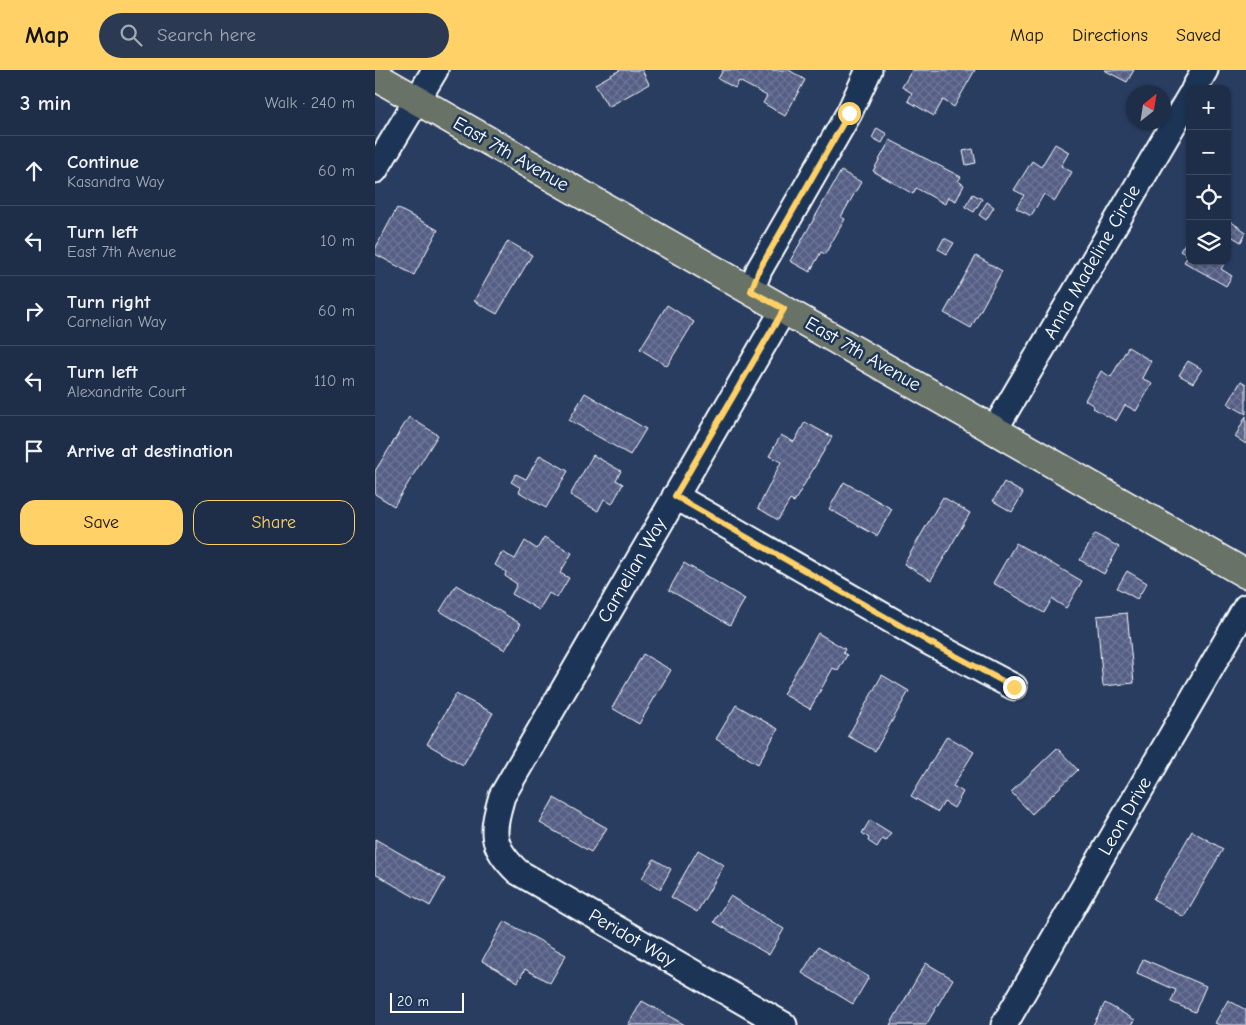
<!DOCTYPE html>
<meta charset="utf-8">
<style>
:root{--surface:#1e2e48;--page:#2b3a52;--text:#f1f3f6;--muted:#a1a8b4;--line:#3c4a60;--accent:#ffd166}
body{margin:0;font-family:"Comic Neue",sans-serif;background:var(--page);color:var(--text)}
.controls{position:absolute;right:15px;top:15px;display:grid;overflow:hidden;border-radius:10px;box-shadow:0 1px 4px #0004}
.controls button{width:45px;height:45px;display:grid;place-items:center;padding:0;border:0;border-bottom:1px solid var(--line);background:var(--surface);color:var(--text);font:25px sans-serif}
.compass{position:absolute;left:751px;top:15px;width:45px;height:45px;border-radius:50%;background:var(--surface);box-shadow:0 1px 4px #0004;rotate:30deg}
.scale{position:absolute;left:15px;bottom:12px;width:74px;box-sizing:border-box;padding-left:5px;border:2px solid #fff;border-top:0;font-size:14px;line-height:18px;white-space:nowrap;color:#fff;-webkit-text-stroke:4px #1d3557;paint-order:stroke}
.stop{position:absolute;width:15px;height:15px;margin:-11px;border:4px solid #ffd166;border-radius:50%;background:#fff}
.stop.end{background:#ffd166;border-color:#fff;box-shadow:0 1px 5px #0008}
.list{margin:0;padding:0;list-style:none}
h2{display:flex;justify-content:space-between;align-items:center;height:65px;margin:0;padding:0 20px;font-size:21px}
h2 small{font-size:16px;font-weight:400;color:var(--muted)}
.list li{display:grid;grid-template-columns:32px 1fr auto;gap:15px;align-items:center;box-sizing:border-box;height:70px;padding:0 20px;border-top:1px solid var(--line)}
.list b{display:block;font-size:19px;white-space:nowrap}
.list p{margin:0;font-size:16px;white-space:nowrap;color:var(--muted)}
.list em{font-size:16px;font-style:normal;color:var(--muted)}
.actions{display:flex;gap:10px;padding:15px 20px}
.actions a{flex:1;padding:11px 0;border:1px solid var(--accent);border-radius:15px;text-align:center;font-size:18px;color:var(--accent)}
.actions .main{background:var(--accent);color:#111}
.icon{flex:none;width:28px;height:28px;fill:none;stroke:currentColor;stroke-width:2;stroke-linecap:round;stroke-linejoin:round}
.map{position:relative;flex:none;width:871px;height:955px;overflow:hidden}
header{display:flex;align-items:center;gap:30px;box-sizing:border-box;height:70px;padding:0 25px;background:var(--accent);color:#111}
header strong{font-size:24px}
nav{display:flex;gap:28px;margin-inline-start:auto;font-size:18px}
.search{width:350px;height:45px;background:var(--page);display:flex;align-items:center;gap:12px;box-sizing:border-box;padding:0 18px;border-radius:28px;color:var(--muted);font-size:19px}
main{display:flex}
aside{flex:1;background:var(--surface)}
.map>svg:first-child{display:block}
</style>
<header>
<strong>Map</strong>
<div class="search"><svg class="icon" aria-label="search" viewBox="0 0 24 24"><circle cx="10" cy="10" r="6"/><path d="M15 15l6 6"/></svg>Search here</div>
<nav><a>Map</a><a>Directions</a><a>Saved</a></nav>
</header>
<main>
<aside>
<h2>3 min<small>Walk · 240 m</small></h2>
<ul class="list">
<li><svg class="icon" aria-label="ahead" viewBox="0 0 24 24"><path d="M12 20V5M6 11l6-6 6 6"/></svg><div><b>Continue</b><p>Kasandra Way</p></div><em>60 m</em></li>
<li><svg class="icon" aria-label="left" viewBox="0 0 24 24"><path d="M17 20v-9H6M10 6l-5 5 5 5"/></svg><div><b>Turn left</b><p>East 7th Avenue</p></div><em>10 m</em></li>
<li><svg class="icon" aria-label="right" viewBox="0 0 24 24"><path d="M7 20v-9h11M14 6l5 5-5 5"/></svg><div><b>Turn right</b><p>Carnelian Way</p></div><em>60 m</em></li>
<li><svg class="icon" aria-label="left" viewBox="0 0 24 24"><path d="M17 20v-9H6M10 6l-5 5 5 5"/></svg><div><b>Turn left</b><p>Alexandrite Court</p></div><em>110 m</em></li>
<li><svg class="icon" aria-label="arrive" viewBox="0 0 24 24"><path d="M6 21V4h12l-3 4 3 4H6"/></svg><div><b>Arrive at destination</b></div></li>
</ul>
<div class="actions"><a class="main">Save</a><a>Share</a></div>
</aside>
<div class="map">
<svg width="871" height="955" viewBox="0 0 871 955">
<defs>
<pattern id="building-cross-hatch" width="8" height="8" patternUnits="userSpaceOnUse" patternTransform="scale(1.25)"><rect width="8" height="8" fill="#555e85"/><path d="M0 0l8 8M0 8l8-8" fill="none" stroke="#6e7697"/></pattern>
</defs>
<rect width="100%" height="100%" fill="#283d60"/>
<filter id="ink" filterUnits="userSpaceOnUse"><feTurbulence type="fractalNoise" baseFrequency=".02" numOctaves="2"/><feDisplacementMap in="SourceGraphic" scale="10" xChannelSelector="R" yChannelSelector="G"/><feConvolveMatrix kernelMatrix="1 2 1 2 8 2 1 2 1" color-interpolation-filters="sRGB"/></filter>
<g filter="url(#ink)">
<!-- building -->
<g fill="url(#building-cross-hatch)" stroke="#fff">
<path d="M 245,0 L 267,0 L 274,14 L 233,37 L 220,14 Z"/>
<path d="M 348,0 L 414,0 L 430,10 L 410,46 L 388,33 L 392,26 L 364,11 L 360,18 L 343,9 Z"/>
<path d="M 537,0 L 600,0 L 579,37 L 568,30 L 559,46 L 533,31 L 537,23 L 527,17 Z"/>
<path d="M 729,0 L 759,0 L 752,12 Z"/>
<path d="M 502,58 L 512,64 L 507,73 L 497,68 Z"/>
<path d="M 515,70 L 586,107 L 583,111 L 589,115 L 581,131 L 573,127 L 570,134 L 541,118 L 538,124 L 498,101 Z"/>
<path d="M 680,74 L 694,82 L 686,96 L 697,102 L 680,131 L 669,124 L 656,146 L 641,138 L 649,125 L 639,120 L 657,91 L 666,97 Z"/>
<path d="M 598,79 L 601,93 L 591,95 L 588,81 Z"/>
<path d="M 466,101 L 486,112 L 466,147 L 470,149 L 450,184 L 446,182 L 435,202 L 415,191 Z"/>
<path d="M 598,124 L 607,129 L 599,142 L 590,137 Z"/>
<path d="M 612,132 L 619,137 L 611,150 L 604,145 Z"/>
<path d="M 22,138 L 63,160 L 39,205 L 0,184 L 0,179 Z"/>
<path d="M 852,149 L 871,162 L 866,172 L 856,166 L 852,172 Z"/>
<path d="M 815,166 L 815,191 L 851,191 L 846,199 L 857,206 L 851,216 L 809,192 L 813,186 L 805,181 Z"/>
<path d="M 569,168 L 579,173 L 572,184 L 563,179 Z"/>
<path d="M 133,171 L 157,185 L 122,244 L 99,231 Z"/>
<path d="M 601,186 L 627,201 L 596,258 L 569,243 Z"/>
<path d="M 292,235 L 319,252 L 292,296 L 265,279 Z"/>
<path d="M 753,277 L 776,291 L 767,308 L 777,314 L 761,341 L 750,335 L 741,351 L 718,338 L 719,336 L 710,330 L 726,301 L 736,307 Z"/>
<path d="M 813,291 L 827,299 L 818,313 L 804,305 Z"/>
<path d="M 866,311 L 871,314 L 871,344 L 853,334 Z"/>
<path d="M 210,323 L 271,359 L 255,385 L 194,350 Z"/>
<path d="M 871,346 L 871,374 L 860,367 Z"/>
<path d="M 34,347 L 63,365 L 19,436 L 0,424 L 0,401 Z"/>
<path d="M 430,352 L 457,367 L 419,432 L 415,430 L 403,450 L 383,438 L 406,392 L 394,386 L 406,365 L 419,372 Z"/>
<path d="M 165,385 L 193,401 L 171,438 L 144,422 L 146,418 L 136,412 L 141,404 L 151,409 Z"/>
<path d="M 218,385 L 246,401 L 241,410 L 248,414 L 237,434 L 229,429 L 223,441 L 195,425 Z"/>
<path d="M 469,412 L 517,439 L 502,466 L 454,439 Z"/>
<path d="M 629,412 L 648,423 L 637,442 L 618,431 Z"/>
<path d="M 568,427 L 595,443 L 556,510 L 529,494 Z"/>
<path d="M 720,464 L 744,477 L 729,504 L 705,490 Z"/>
<path d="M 169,467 L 197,483 L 185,503 L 194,508 L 182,528 L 174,523 L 164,540 L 137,524 L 142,514 L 130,506 L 131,502 L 120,495 L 127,482 L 140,489 L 150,471 L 162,479 Z"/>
<path d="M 641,473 L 707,511 L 691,538 L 677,529 L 669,543 L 618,513 Z"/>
<path d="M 309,493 L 370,529 L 355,555 L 294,520 Z"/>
<path d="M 752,501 L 772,513 L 762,529 L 742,518 Z"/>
<path d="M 81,515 L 146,554 L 130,580 L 65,541 Z"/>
<path d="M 752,543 L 759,613 L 728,616 L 722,546 Z"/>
<path d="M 443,563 L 470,579 L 468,583 L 472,585 L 463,601 L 458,598 L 435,639 L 408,624 Z"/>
<path d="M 268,584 L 296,600 L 264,654 L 237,638 Z"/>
<path d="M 507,605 L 534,621 L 500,681 L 473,666 Z"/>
<path d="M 81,624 L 118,643 L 88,695 L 52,674 Z"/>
<path d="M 361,635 L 403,659 L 383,694 L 341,669 Z"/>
<path d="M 572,666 L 599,682 L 578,716 L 588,722 L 579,738 L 569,732 L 563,742 L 536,726 Z"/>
<path d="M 682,678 L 703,700 L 657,744 L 636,722 Z"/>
<path d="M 179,728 L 232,758 L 216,782 L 165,753 Z"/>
<path d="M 495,750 L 516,763 L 511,771 L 507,769 L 502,777 L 493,771 L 494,768 L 487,763 Z"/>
<path d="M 817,761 L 848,779 L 809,847 L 778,829 Z"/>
<path d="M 0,769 L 70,809 L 55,836 L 0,804 Z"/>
<path d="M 323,780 L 349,795 L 322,842 L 296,827 Z"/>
<path d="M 279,789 L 296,799 L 285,819 L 267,808 Z"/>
<path d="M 355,826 L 409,859 L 394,885 L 339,852 Z"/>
<path d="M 129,851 L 191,885 L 175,913 L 150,899 L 143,912 L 107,891 Z"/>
<path d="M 443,877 L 494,907 L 478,934 L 427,903 Z"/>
<path d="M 768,889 L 831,916 L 820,942 L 796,932 L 801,920 L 762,903 Z"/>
<path d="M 551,893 L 578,909 L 551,955 L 515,955 Z"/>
<path d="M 853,930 L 871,940 L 871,955 L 844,955 L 840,953 Z"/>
<path d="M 267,931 L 310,955 L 253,955 Z"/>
<path d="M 730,933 L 760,950 L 757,955 L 718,955 Z"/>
</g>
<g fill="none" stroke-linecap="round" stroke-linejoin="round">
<!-- minor casing -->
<g stroke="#fff" stroke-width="29">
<g id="minor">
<path d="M 819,19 L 830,0"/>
<path d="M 0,100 L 60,0"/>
<path d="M 376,221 L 384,200 L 474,43 L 494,0"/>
<path d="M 409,239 L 127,726 C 117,761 114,775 143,802 L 409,955"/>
<path d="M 620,359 L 815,26"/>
<path d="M 300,426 L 554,572 L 639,617"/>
<path d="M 629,955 L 871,537"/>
</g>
</g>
<!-- major casing -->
<g stroke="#fff" stroke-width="31">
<path id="major" d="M 0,6 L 871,504"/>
</g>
<!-- minor -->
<use href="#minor" stroke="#1d3557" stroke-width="25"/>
<!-- major -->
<use href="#major" stroke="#697266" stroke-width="28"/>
</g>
</g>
<g fill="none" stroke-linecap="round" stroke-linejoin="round" filter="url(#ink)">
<!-- route -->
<path stroke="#ffd166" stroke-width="6" d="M 474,43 L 384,200 L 376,221 L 409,239 L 300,426 L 554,572 L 639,617"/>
</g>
<g text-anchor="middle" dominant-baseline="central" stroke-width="5" stroke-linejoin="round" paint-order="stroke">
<!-- street labels -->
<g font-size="19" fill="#fff" stroke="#1d3557">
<text transform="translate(136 84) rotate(30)">East 7th Avenue</text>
<text transform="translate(717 192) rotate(-60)">Anna Madeline Circle</text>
<text transform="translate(488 284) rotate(30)">East 7th Avenue</text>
<text transform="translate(257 500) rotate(-60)">Carnelian Way</text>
<text transform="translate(750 746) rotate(-60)">Leon Drive</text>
<text transform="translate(257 868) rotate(30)">Peridot Way</text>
</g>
</g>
</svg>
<div class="controls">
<button>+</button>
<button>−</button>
<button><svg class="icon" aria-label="locate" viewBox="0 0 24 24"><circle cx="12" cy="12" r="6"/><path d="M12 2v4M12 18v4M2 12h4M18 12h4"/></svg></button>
<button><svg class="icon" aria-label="layers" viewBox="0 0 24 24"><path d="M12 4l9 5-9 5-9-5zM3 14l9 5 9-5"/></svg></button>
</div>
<svg class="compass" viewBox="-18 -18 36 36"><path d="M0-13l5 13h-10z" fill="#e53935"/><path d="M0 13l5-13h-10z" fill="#a1a8b4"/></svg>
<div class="scale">20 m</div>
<div class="stop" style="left:474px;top:43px"></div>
<div class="stop end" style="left:639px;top:617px"></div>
</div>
</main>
